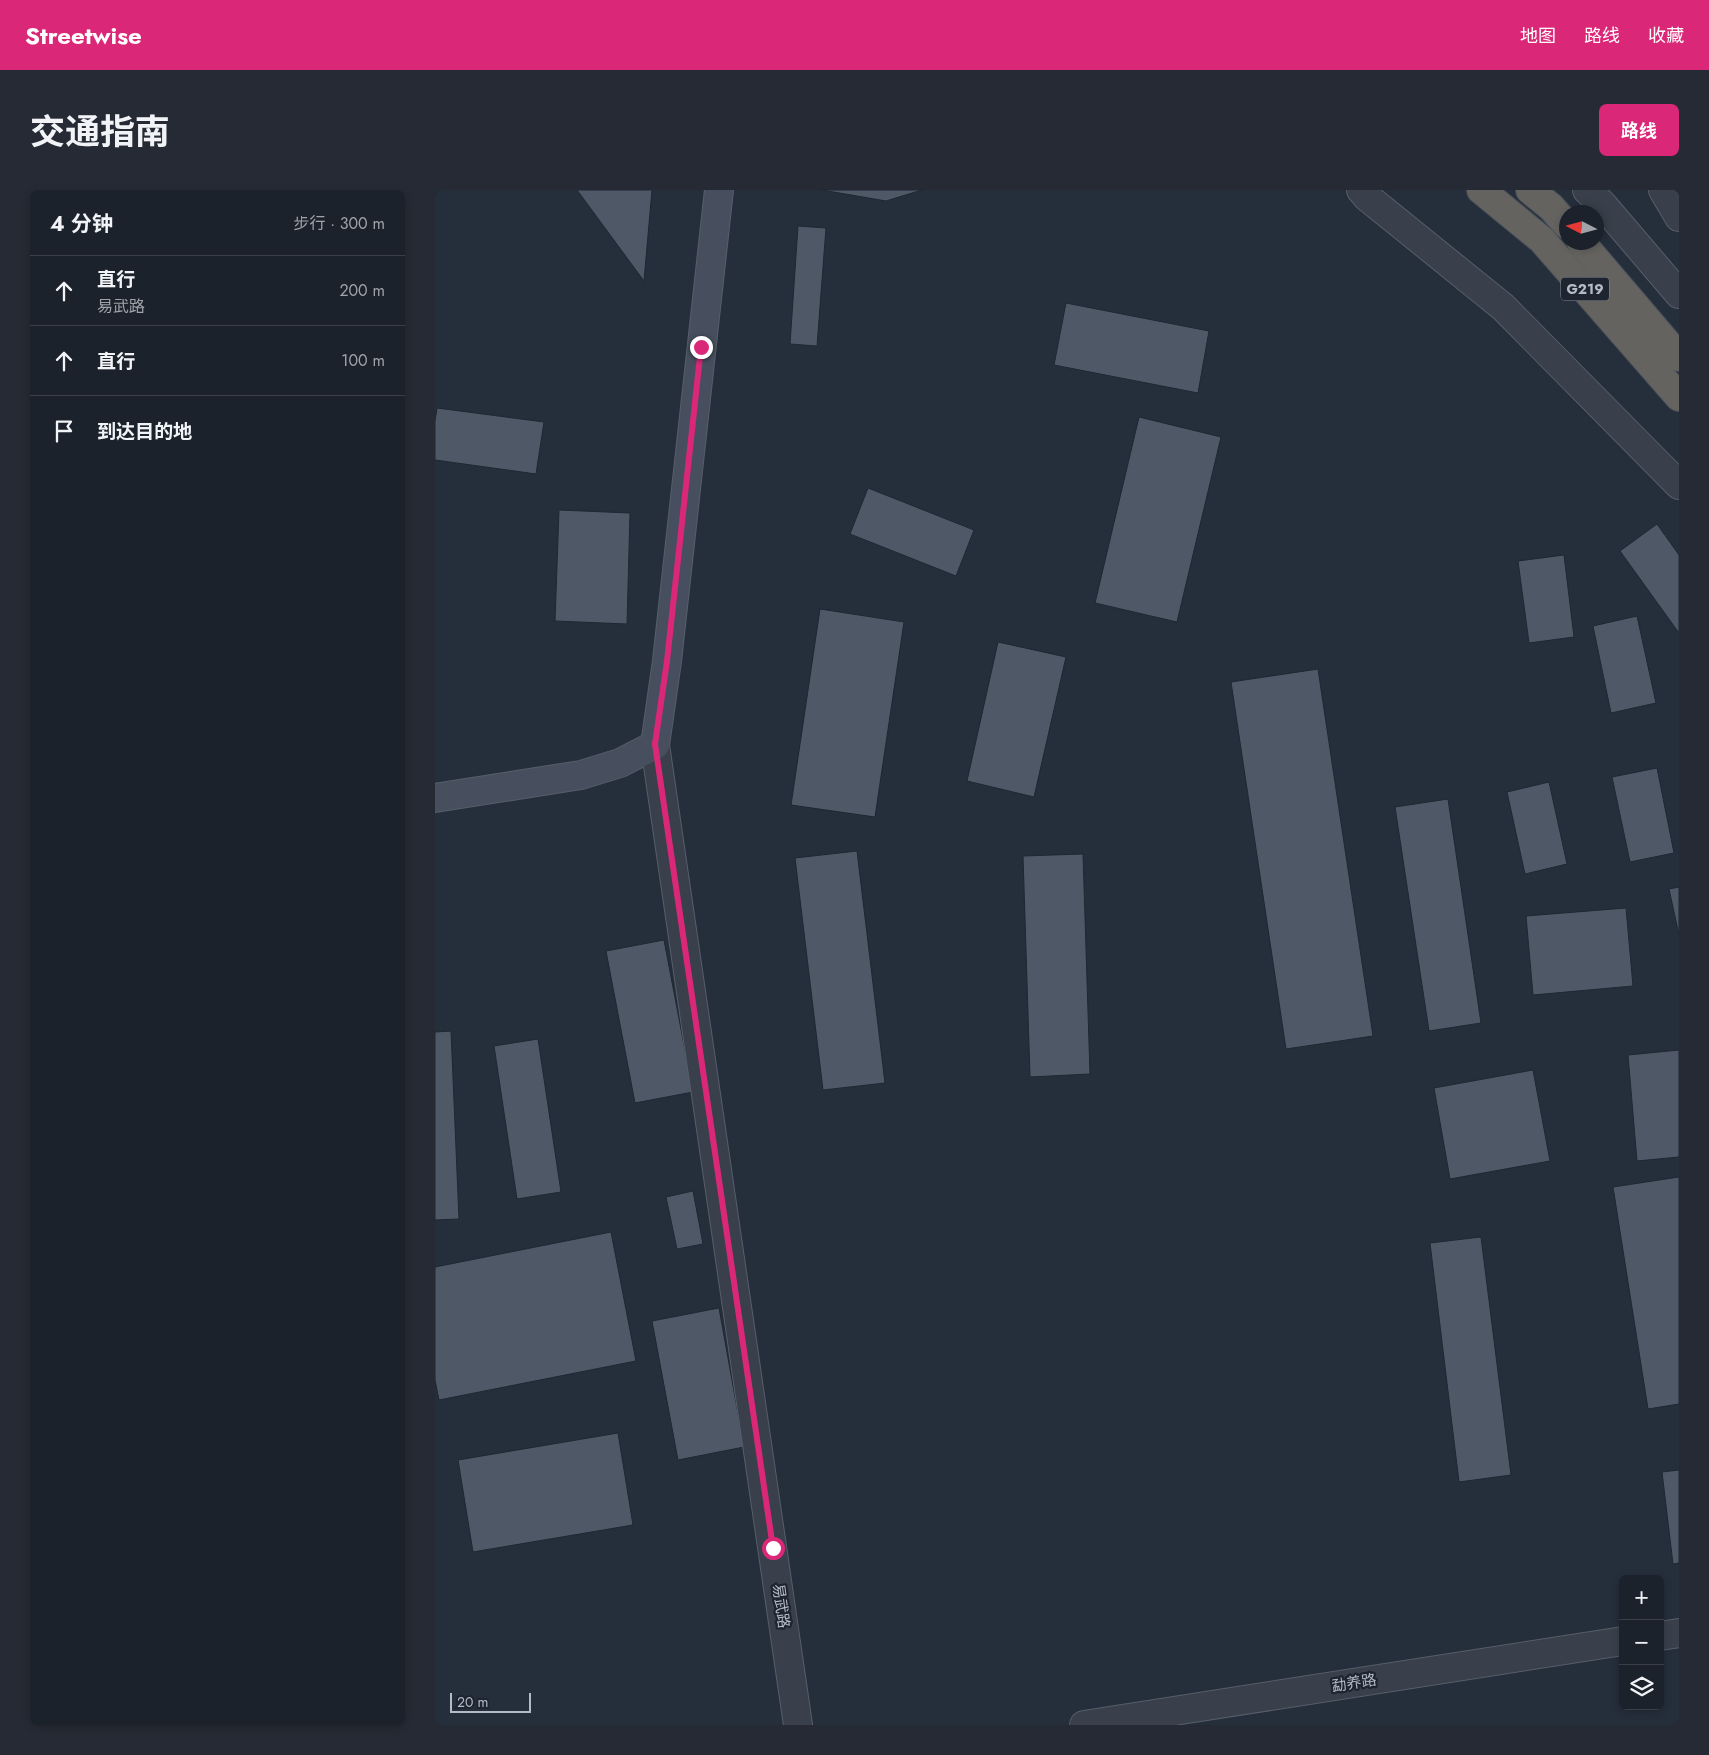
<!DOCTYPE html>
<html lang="zh">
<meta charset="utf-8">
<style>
:root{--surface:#1c222c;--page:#252a34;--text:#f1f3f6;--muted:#a0a4a9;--line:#3a3f48;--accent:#db2777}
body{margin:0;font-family:Jost,"Noto Sans SC",sans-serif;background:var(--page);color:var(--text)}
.controls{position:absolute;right:15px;bottom:15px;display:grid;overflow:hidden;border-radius:8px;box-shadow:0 2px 8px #0003}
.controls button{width:45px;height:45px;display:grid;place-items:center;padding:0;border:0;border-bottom:1px solid var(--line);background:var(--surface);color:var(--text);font:25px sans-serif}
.compass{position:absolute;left:1124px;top:15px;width:45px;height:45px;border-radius:50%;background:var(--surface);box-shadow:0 2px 8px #0003;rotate:276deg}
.scale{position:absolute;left:15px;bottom:12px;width:81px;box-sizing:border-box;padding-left:5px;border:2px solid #b4bbc7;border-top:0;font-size:14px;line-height:18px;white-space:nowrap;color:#b4bbc7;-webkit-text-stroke:4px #1e2530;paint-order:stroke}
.stop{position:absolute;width:15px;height:15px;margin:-11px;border:4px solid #db2777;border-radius:50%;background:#fff}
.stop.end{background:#db2777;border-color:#fff;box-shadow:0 1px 5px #0008}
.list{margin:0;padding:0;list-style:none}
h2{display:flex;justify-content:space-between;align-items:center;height:65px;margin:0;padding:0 20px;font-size:21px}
h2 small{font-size:16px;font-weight:400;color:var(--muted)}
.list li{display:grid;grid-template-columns:32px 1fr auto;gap:15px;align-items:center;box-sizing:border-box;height:70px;padding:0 20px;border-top:1px solid var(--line)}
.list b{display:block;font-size:19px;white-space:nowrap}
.list p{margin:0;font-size:16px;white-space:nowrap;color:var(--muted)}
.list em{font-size:16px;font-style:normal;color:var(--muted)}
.icon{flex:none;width:28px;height:28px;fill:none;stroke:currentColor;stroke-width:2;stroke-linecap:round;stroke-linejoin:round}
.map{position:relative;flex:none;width:1244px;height:1535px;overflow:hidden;border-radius:8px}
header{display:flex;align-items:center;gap:30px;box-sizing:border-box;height:70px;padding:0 25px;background:var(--accent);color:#fff}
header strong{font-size:24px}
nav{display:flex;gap:28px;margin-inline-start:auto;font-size:18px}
.intro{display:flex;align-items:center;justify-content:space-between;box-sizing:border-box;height:120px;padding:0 30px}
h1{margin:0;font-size:35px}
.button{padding:12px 22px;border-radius:8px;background:var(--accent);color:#fff;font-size:18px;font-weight:700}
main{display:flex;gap:30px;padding:0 30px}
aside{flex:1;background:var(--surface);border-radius:8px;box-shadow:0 2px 8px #0003}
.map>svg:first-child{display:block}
</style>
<header>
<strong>Streetwise</strong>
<nav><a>地图</a><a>路线</a><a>收藏</a></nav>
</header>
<div class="intro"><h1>交通指南</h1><a class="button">路线</a></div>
<main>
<aside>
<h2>4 分钟<small>步行 · 300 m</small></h2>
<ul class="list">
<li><svg class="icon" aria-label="ahead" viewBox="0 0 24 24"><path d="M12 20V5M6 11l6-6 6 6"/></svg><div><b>直行</b><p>易武路</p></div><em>200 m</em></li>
<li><svg class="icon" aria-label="ahead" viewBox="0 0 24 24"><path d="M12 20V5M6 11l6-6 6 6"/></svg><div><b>直行</b></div><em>100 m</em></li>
<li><svg class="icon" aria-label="arrive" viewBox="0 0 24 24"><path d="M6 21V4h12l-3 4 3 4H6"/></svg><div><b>到达目的地</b></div></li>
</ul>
</aside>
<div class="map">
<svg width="1244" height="1535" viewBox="0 0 1244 1535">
<rect width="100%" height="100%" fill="#252e3b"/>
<!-- building -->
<g fill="#4e5867" stroke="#202732">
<path d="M 142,0 L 217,0 L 209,91 Z"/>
<path d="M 387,0 L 487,0 L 451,11 Z"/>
<path d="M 363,36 L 391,38 L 382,156 L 355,154 Z"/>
<path d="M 631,113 L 774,141 L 763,203 L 619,175 Z"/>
<path d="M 2,218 L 109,232 L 101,284 L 0,270 L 0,231 Z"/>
<path d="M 704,227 L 786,247 L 742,432 L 660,413 Z"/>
<path d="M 433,298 L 539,340 L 521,386 L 415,344 Z"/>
<path d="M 124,320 L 195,323 L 192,434 L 120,431 Z"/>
<path d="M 1222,334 L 1244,365 L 1244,443 L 1185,361 Z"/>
<path d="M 1129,365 L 1139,447 L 1094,453 L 1083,371 Z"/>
<path d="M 385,419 L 469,432 L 440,627 L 356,615 Z"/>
<path d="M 1202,426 L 1221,513 L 1176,523 L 1158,436 Z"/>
<path d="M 563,452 L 631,467 L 599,607 L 532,591 Z"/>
<path d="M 883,479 L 938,846 L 851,859 L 796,492 Z"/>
<path d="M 1222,578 L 1239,663 L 1195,672 L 1177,587 Z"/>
<path d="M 1114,592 L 1132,674 L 1090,684 L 1072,602 Z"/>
<path d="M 1013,609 L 1046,833 L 994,841 L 960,617 Z"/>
<path d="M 422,661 L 450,893 L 388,900 L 360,668 Z"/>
<path d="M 648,664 L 655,884 L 595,887 L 588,666 Z"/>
<path d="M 1244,697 L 1244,745 L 1234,699 Z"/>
<path d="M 1191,718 L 1198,796 L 1098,805 L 1091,726 Z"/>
<path d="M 229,750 L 258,902 L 200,913 L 171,761 Z"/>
<path d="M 16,841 L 24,1029 L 0,1030 L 0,842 Z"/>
<path d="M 103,849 L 126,1002 L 82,1009 L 59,856 Z"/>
<path d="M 1244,860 L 1244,967 L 1202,971 L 1193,865 Z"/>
<path d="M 1098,880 L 1115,971 L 1015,989 L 999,898 Z"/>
<path d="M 1244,987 L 1244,1214 L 1213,1219 L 1178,997 Z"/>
<path d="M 258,1001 L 268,1054 L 242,1059 L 231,1007 Z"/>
<path d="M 176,1042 L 201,1171 L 4,1210 L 0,1190 L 0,1077 Z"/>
<path d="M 1046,1047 L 1076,1285 L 1024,1292 L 995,1053 Z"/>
<path d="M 284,1118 L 309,1257 L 243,1270 L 217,1131 Z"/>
<path d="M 183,1243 L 198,1335 L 38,1362 L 23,1270 Z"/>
<path d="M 1244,1280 L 1244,1373 L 1238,1374 L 1227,1282 Z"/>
</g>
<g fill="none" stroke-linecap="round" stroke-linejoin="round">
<!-- minor casing -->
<g stroke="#575e69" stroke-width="30">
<g id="minor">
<path d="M 926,0 L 932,7 L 1068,117 L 1244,295"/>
<path d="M 1152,0 L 1168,15 L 1244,104"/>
<path d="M 1228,0 L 1244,27"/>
<path d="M 1225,1446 L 1244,1443"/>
<path d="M 649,1535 L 1188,1451"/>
</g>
</g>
<!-- tertiary casing -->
<g stroke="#575e69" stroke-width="30">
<path id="tertiary" d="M 220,555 L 363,1535"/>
</g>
<!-- secondary casing -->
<g stroke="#575e69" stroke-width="30">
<path id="secondary" d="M 0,608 L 146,585 L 185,573 L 220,555 L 232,471 L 284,0"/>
</g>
<!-- trunk casing -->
<g stroke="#444b56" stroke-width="30">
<g id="trunk">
<path d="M 1046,0 L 1107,50 L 1244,207"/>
<path d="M 1095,0 L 1116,17 L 1132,35"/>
<path d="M 1146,52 L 1244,167"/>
</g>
</g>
<!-- minor -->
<use href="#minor" stroke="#39404b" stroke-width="28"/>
<!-- tertiary -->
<use href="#tertiary" stroke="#39404b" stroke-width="28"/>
<!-- secondary -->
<use href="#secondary" stroke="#474f5e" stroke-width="28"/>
<!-- trunk -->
<use href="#trunk" stroke="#646360" stroke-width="28"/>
</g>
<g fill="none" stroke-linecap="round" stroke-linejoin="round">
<!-- route -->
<path stroke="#db2777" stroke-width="6" d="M 266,157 L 232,471 L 220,554 L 338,1358"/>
</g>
<g text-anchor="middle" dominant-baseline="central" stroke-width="4.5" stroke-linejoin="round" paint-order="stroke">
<!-- shield labels -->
<rect fill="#1e2530" stroke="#878e9a" stroke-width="1" x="1126" y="87.5" width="48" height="23" rx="4"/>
<g font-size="14" font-weight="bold" fill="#b4bbc7">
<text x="1150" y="99">G219</text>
</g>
<!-- street labels -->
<g font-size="15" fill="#b4bbc7" stroke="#1e2530">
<text transform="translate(346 1416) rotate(82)">易武路</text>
<text transform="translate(919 1493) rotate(-9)">勐养路</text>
</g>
</g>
</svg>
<div class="controls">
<button>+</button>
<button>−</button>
<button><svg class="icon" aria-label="layers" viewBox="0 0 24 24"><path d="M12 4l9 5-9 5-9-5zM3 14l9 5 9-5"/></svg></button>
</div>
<svg class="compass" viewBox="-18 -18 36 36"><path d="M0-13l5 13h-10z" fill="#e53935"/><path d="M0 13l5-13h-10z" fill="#a0a4a9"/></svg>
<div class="scale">20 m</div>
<div class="stop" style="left:338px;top:1358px"></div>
<div class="stop end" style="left:266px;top:157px"></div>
</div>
</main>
